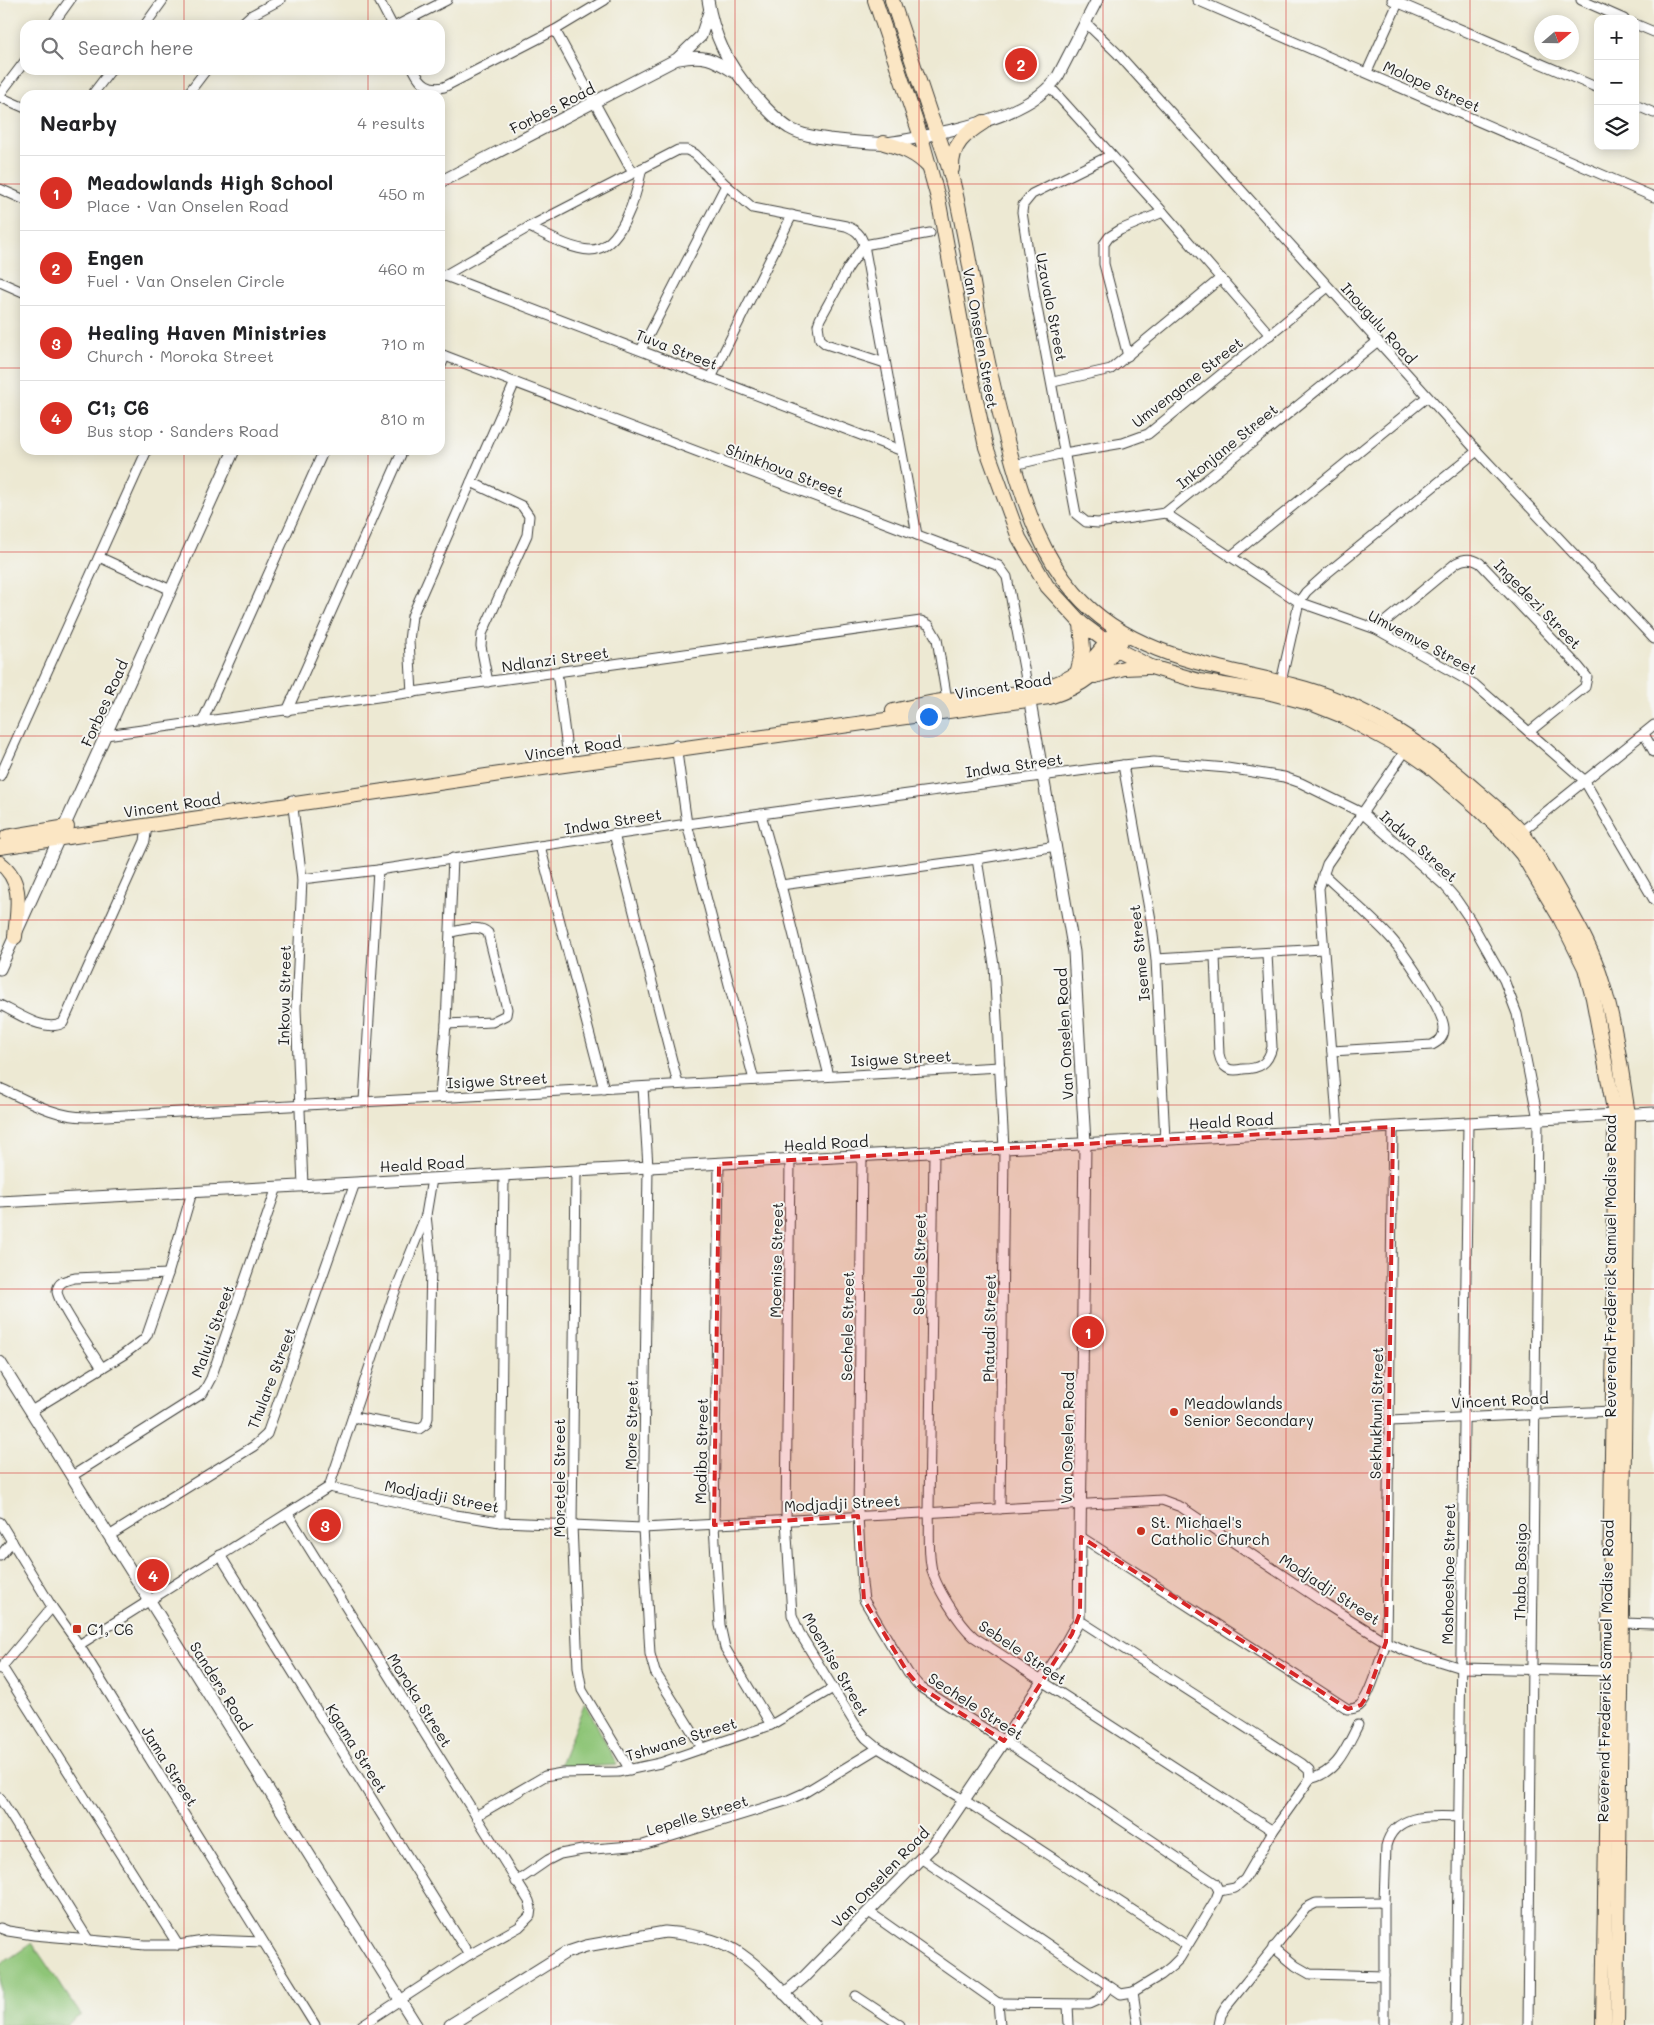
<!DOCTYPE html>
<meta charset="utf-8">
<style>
:root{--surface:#fff;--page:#f6f6f6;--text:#202124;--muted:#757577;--line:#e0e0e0;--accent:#d93025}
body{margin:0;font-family:Mali,sans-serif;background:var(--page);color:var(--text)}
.controls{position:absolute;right:15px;top:15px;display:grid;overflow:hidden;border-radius:10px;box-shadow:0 2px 12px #0003}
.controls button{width:45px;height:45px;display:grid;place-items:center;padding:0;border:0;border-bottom:1px solid var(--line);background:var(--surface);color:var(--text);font:25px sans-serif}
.compass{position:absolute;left:1534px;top:15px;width:45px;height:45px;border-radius:50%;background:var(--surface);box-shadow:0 2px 12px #0003;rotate:70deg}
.you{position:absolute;left:928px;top:716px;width:18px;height:18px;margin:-12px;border:4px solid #fff;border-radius:50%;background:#1a73e8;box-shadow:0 0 0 8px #1a73e833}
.badge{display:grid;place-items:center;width:32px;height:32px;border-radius:50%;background:var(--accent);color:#fff;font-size:16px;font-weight:700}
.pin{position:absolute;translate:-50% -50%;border:2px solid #fff;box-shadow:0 1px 5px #0006}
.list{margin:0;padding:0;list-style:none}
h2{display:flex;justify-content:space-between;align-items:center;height:65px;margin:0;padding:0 20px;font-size:21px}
h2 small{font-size:16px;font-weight:400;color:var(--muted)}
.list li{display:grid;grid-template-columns:32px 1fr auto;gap:15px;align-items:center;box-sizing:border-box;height:75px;padding:0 20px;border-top:1px solid var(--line)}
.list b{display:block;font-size:19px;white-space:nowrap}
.list p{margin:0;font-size:16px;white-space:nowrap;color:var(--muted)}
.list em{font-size:16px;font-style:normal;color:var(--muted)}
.icon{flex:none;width:28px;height:28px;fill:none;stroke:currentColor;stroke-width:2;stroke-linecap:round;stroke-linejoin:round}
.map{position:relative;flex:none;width:1654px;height:2025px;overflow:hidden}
.search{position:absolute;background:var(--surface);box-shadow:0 2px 12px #0003;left:20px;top:20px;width:425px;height:55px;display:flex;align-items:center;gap:12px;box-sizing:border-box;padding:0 18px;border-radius:15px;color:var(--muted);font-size:19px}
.panel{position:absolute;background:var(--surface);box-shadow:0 2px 12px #0003;left:20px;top:90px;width:425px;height:365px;border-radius:15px}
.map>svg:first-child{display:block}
</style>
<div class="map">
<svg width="1654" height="2025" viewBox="0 0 1654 2025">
<rect width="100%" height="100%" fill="#f6f6f2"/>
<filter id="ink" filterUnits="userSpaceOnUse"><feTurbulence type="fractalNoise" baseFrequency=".02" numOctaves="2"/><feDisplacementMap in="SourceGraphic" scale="10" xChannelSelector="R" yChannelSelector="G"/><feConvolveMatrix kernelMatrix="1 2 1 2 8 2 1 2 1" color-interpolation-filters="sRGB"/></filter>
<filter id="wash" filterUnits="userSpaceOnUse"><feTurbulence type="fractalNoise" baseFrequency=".0096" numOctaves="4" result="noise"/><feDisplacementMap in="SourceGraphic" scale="20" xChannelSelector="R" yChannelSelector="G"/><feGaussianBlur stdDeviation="1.12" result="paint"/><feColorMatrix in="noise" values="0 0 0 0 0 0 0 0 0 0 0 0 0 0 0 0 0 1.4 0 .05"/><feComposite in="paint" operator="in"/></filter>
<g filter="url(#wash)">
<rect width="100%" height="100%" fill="#ede9d3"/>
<!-- green -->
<g fill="#8ec577" stroke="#55704a">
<path d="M 585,1702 L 617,1765 L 559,1768 Z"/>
<path d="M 32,1943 L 81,2015 L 66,2025 L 0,2025 L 0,1965 Z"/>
</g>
</g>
<g filter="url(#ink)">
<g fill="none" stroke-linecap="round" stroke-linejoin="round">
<!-- minor casing -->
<g stroke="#3b3b37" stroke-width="11">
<g id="minor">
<path d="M 379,0 L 392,25"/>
<path d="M 1197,0 L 1654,197"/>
<path d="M 1392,0 L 1598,88"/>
<path d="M 1581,0 L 1624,19"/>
<path d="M 1086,23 L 1117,53 L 1477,451 L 1654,639"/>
<path d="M 1635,24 L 1654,32"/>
<path d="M 52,25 L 70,0"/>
<path d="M 145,25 L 163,0"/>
<path d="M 240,25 L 250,16 L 280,0"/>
<path d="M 398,25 L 447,0"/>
<path d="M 555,30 L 633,173"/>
<path d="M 414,70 C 421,84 429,90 444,87 L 555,30 L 605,0"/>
<path d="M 1367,72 L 1398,3"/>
<path d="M 1050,87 L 1163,212 L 1270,335"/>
<path d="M 0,94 L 25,61"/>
<path d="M 92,95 L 111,70"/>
<path d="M 187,95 L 206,70"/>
<path d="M 0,97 L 25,108"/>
<path d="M 1635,105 L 1654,113"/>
<path d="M 1111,155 L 1032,194 L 1023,205 L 1022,212 L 1035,297 L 1076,514 L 1086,522 L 1098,523 L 1165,513 L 1378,341"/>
<path d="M 0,189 L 25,200"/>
<path d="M 529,227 C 547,235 569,249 590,250 C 622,250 637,193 642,168"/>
<path d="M 443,275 L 900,450"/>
<path d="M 440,278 L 529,227 L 678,150 L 687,150 L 695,154 L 726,185 L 753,208 L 846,226 C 856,230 861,234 864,245 L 917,535"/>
<path d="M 0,282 L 25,293"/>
<path d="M 641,350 L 726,185"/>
<path d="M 440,354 L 999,566 L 1007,577 L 1028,690"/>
<path d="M 1128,356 L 1104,264 L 1104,244 L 1109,237 L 1120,230 L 1163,212"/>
<path d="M 885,363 L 826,344 L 820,339 L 818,325 L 820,319 L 848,268 L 864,245 L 930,233"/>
<path d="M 440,368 L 445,356"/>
<path d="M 711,378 L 792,215"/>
<path d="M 1053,382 L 1111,369 L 1221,278"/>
<path d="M 1014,465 L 1064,453 L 1123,443 L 1148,434 L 1328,287"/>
<path d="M 471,482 L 522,506 L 529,516 L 527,535 L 482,634 L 481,646 L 488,682"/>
<path d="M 1165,513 L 1299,602 L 1376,629 L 1474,684 L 1584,780 L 1654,900"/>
<path d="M 99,557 L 171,590"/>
<path d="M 1230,557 L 1427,397"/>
<path d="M 1376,629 L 1456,563 C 1465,558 1471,558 1480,563 L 1578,666 L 1587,677 L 1585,687 L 1580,691 L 1529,732"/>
<path d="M 557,672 L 569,765"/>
<path d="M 1281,682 L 1299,602 L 1306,592 L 1326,574 L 1477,451"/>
<path d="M 412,693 L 409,641 L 412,616 L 515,382"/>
<path d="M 287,711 L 403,450"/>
<path d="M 202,722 L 324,450"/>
<path d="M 1644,734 L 1654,752"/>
<path d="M 106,735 L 921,621 L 929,625 L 937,639 L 947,700"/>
<path d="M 676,745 L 687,824 L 754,1080"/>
<path d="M 1123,765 L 1151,920 L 1156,959 L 1165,1140"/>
<path d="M 0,776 L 147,450"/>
<path d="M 292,800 L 302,879 L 296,1008 L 303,1186"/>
<path d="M 761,814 L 781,885 L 829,1076"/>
<path d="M 1521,832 L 1654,725"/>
<path d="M 614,834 L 678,1084"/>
<path d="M 540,846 L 604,1089"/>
<path d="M 977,859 L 994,965 L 1004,1148 L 1000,1509"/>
<path d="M 1323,874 C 1344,894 1367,913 1387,934 C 1401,948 1443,1009 1444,1028 C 1444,1037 1440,1041 1432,1045 L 1332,1051"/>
<path d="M 302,879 L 378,870 L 687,824 L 1123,765 L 1154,762 L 1227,768 L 1284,777 L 1301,783 L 1362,813 L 1444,885 L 1456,899 L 1469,918 L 1504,980 L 1517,1014 L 1538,1119 L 1528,2025"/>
<path d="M 781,885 L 977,859 L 1056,846"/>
<path d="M 1215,956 L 1219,1054 C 1220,1059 1222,1065 1227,1068 C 1231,1071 1238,1070 1243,1069 C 1259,1069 1268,1064 1272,1047 L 1267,954"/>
<path d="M 1156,959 L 1323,949"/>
<path d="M 0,1005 C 18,1013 44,1033 63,1023 L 145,841 L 147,826"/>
<path d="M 446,1024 L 492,1022 L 506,1015 L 507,1009 L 488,933 C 480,924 462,930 451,932"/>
<path d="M 643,1087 L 648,1167 L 643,1528 L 650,1654 L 655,1672 L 703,1749"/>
<path d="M 0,1088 C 28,1101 57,1118 88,1117 L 1000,1067"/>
<path d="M 440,1097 L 446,1024 L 453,858"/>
<path d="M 364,1101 L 378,870"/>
<path d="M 1338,1130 L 1319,888 L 1327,864 L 1406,750"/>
<path d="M 934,1152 L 929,1511 C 930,1529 928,1548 931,1565 C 933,1584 960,1625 974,1637 L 1273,1831"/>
<path d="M 862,1156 L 858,1516 L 862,1584 L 864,1600 L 908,1673 L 920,1687 L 1004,1741 L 1215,1883 L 1219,1891"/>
<path d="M 790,1160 L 786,1520 L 792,1615 L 799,1632 L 855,1724 L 866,1738 L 878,1748 L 964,1800 L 1186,1945"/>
<path d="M 719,1164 L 714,1525 L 720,1625 L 725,1648 L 771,1725"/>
<path d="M 576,1171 L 572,1525 L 578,1668 L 582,1690 L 630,1770"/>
<path d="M 102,1368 C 94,1355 57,1302 57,1291 C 58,1281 67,1280 75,1278 L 168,1274"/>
<path d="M 31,1411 L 123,1355 L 143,1340 L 147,1335 L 168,1274 L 192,1192"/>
<path d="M 353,1417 L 419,1429 L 426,1424 L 428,1418 L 431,1262 L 426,1215"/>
<path d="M 1390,1421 L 1612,1411"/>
<path d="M 72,1476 L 203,1393 L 211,1378 L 277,1187"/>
<path d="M 329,1487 L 394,1294 L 426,1215 L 432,1179"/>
<path d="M 288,1514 L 529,1901 L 531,1908 L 530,1916 L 519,1927 L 469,1955 L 362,2025"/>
<path d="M 0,1522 L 52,1607 L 79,1645 L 315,2025"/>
<path d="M 500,1522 L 504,1175"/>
<path d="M 109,1536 L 254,1446 L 267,1434 L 355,1183"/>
<path d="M 1081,1537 L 1348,1709 C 1352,1709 1355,1709 1359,1706 C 1370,1698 1381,1656 1386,1642 L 1393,1127"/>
<path d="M 220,1555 L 469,1955"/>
<path d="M 0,1556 L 12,1541"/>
<path d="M 1079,1620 L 1301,1763 L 1309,1770 L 1310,1779"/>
<path d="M 1622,1623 L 1654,1624"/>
<path d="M 79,1645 L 329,1487 L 456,1515 L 500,1522 L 643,1528 L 1162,1500 L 1181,1507 L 1327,1605 L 1386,1642 L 1406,1651 L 1461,1668 L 1609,1671"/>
<path d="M 2,1667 L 178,1945"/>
<path d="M 0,1669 L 52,1607"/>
<path d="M 1310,1779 C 1338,1772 1346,1748 1358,1725"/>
<path d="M 0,1798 L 89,1941"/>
<path d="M 476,1816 L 545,1776 L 562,1773 L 618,1772 L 660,1763 L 771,1725 L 833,1688"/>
<path d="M 922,1859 L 1121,1994 L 1133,1992 L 1161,1975 L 1172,1966 L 1180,1958 L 1216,1899 L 1219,1891"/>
<path d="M 516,1882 L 548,1860 L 560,1854 L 582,1850 L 643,1845 L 786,1801 L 804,1793 L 878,1748"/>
<path d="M 1219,1891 L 1235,1888 L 1245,1879 L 1273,1831 L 1310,1779"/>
<path d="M 869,1912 L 998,2003"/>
<path d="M 0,1928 L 8,1931 L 34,1935 L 145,1945 L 178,1945 L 210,1940 L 263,1942"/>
<path d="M 1273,1947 L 1296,1966 L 1310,1974 L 1384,1976"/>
<path d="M 1133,1992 L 1138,2025"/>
<path d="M 856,1996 L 900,2025"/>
<path d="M 998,2003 L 1090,2004 L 1099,2000 L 1109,1987"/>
<path d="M 998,2003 L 1000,2025"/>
<path d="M 1068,2005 L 1069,2025"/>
<path d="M 1219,2025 L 1221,2015 L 1226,2007 L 1306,1908 L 1316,1903 L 1384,1902"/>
<path d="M 1384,2025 L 1384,1902 L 1386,1846 C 1394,1813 1431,1816 1458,1817"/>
<path d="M 1456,2025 L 1468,1123"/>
</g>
</g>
<!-- tertiary casing -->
<g stroke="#3b3b37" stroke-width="13">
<g id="tertiary">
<path d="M 708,0 C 713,34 728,65 751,91 C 762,104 774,118 789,128 C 801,135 815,137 829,139 C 847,141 867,144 885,143 C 909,141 933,134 956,129 C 990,121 1038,106 1058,76 L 1097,0"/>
<path d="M 679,59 C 704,54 713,59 734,72"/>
<path d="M 440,182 L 677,59 L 701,36 L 709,12"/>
<path d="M 0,969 L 234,450"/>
<path d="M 0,1202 L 1654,1113"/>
<path d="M 0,1362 L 416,2025"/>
<path d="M 784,1994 L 804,1977 L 932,1847 L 1004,1741 L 1064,1647 L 1079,1620 L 1085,1143 L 1074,952 L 1028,691"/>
<path d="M 450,2025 L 565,1953 L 586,1946 L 665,1932 C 690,1934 722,1940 742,1955 C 768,1973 792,2002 814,2025"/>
</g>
</g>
<!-- secondary casing -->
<g stroke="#3b3b37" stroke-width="16">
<g id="secondary">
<path d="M 875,0 L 921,137 L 938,198 L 971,376 L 986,447 L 1019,538 L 1047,586 L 1081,623 L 1116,649 L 1151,667 L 1199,681 L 1267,692 L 1313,704 L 1343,716 L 1406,750 L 1429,766 L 1477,807 L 1504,833 L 1522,854 L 1560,918 L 1585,968 L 1593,998 L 1615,1115 L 1614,1328 L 1603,2025"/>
<path d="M 892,0 C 905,39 918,78 931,117 C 939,138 947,158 952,179 C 966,233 973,289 984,343 C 992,384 1002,423 1013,463 C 1027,511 1042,555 1075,593 C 1129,656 1216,666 1292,685 C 1364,703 1424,744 1479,793 C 1493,805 1509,818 1521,832 C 1534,847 1543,865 1553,881 C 1572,915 1593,948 1603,985 C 1616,1027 1621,1071 1628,1114 L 1617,2025"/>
<path d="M 884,143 C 902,148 916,153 929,167"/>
<path d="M 952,169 C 951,145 965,134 984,122"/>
<path d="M 1077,674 L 1083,649 L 1081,623"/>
<path d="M 1095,676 L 1124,668 L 1148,667"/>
<path d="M 893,711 C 911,707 930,702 949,700 C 990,695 1039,697 1076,674 C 1090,665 1102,649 1112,635"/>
<path d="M 7,837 L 67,827"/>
<path d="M 0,847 L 507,773 L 1049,697 C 1084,686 1101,671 1121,641"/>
<path d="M 0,863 C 25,882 17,910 15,937"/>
</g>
</g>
<!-- minor -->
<use href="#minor" stroke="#fff" stroke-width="9"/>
<!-- tertiary -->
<use href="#tertiary" stroke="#fff" stroke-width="11"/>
<!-- secondary -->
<use href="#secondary" stroke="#fbe6c4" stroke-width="14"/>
</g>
</g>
<!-- marked area -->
<path fill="#d62828" fill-opacity="0.2" stroke="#d62828" stroke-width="4" stroke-dasharray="10 6" stroke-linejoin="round" d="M 1393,1127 L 1386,1642 L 1367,1696 L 1361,1705 L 1348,1709 L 1081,1537 L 1080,1613 L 1072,1634 L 1004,1741 L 920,1687 L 908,1673 L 864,1600 L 858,1516 L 714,1525 L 719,1164 Z"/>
<!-- grid -->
<path fill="none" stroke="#d62828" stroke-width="1" stroke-opacity="0.55" d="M 184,0 L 184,25M 368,0 L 368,25M 551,0 L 551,2025M 735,0 L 735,2025M 919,0 L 919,2025M 1103,0 L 1103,2025M 1286,0 L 1286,2025M 1470,0 L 1470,2025M 184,70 L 184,95M 368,70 L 368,95M 0,184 L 25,184M 440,184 L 1654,184M 0,368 L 25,368M 440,368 L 1654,368M 184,450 L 184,2025M 368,450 L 368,2025M 0,552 L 1654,552M 0,736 L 1654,736M 0,920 L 1654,920M 0,1105 L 1654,1105M 0,1289 L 1654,1289M 0,1473 L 1654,1473M 0,1657 L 1654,1657M 0,1841 L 1654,1841"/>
<!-- markers -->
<g fill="#c8321e" stroke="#f6f6f2" stroke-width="2">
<circle cx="1174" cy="1412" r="5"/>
<circle cx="1141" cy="1531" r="5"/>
<rect x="72" y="1624" width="10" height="10" rx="2.5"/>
</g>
<g text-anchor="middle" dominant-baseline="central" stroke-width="4" stroke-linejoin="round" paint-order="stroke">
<!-- street labels -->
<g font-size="15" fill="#1c1c1c" stroke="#f6f6f2">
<text transform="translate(1432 86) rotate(24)">Molope Street</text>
<text transform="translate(552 108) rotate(-27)">Forbes Road</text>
<text transform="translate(1052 307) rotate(79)">Uzavalo Street</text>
<text transform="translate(1379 323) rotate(48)">Inougulu Road</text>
<text transform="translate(981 338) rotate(80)">Van Onselen Street</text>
<text transform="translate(677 349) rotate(21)">Tuva Street</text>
<text transform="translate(1187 382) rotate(-38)">Umvengane Street</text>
<text transform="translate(1227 446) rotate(-39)">Inkonjane Street</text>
<text transform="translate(785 470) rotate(21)">Shinkhova Street</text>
<text transform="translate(1538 604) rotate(46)">Ingedezi Street</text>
<text transform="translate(1423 642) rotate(28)">Umvemve Street</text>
<text transform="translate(555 659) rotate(-8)">Ndlanzi Street</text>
<text transform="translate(1003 686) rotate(-9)">Vincent Road</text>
<text transform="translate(104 703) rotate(-66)">Forbes Road</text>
<text transform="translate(573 748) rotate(-8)">Vincent Road</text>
<text transform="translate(1014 765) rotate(-8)">Indwa Street</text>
<text transform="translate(172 805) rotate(-8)">Vincent Road</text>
<text transform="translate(613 821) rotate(-9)">Indwa Street</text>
<text transform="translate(1419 846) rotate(42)">Indwa Street</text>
<text transform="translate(1139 953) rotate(-96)">Iseme Street</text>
<text transform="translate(284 995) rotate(-89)">Inkovu Street</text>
<text transform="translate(1064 1034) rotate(-93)">Van Onselen Road</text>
<text transform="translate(901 1058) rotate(-3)">Isigwe Street</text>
<text transform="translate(497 1080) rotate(-3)">Isigwe Street</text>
<text transform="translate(1231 1121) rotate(-3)">Heald Road</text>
<text transform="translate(826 1143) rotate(-3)">Heald Road</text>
<text transform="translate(422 1164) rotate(-3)">Heald Road</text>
<text transform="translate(776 1260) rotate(-89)">Moemise Street</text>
<text transform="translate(919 1264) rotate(-89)">Sebele Street</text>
<text transform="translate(1610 1266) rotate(-90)">Reverend Frederick Samuel Modise Road</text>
<text transform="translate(847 1326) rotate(-89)">Sechele Street</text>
<text transform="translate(989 1328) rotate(-89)">Phatudi Street</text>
<text transform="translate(212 1331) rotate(-70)">Maluti Street</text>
<text transform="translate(271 1378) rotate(-69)">Thulare Street</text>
<text transform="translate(1500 1400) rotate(-3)">Vincent Road</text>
<text transform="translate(1376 1413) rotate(-89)">Sekhukhuni Street</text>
<text transform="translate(631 1425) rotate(-89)">More Street</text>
<text transform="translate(1067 1438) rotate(-89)">Van Onselen Road</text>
<text transform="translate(701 1451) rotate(-89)">Modiba Street</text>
<text transform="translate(559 1478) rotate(-90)">Moretele Street</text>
<text transform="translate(442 1496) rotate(11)">Modjadji Street</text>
<text transform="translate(842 1503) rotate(-3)">Modjadji Street</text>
<text transform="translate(1520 1572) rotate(-89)">Thaba Bosigo</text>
<text transform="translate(1448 1574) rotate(-89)">Moshoeshoe Street</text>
<text transform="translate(1330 1589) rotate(33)">Modjadji Street</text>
<text transform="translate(1023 1652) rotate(34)">Sebele Street</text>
<text transform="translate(836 1664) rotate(60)">Moemise Street</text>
<text transform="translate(1605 1671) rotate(-89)">Reverend Frederick Samuel Modise Road</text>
<text transform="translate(221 1686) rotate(58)">Sanders Road</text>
<text transform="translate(420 1700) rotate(58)">Moroka Street</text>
<text transform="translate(976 1706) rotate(33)">Sechele Street</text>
<text transform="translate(681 1739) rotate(-17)">Tshwane Street</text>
<text transform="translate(357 1748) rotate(58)">Kgama Street</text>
<text transform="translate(170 1766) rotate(58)">Jama Street</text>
<text transform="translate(697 1815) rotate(-17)">Lepelle Street</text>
<text transform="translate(880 1877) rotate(-46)">Van Onselen Road</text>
</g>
<!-- poi labels -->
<g font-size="15" fill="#1c1c1c" stroke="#f6f6f2" text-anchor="start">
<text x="1184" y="1403">Meadowlands<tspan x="1184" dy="17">Senior Secondary</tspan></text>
<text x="1151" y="1522">St. Michael's<tspan x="1151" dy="17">Catholic Church</tspan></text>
<text x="87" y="1629">C1, C6</text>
</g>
</g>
</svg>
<div class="controls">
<button>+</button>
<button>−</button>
<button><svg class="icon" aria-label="layers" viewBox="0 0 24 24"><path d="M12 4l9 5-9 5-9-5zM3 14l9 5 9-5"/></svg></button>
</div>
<svg class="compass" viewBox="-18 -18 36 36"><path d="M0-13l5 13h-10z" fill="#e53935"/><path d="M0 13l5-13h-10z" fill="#757577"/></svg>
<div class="you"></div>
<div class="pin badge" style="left:1088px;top:1332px">1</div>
<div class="pin badge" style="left:1021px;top:64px">2</div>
<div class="pin badge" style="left:325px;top:1525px">3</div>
<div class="pin badge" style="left:153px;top:1575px">4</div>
<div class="search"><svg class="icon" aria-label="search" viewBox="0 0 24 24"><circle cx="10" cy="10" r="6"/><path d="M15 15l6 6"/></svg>Search here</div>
<section class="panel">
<h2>Nearby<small>4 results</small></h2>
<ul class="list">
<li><span class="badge">1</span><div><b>Meadowlands High School</b><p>Place · Van Onselen Road</p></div><em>450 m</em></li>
<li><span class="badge">2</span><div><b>Engen</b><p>Fuel · Van Onselen Circle</p></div><em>460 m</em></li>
<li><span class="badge">3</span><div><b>Healing Haven Ministries</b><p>Church · Moroka Street</p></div><em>710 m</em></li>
<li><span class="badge">4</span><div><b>C1; C6</b><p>Bus stop · Sanders Road</p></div><em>810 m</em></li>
</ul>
</section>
</div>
